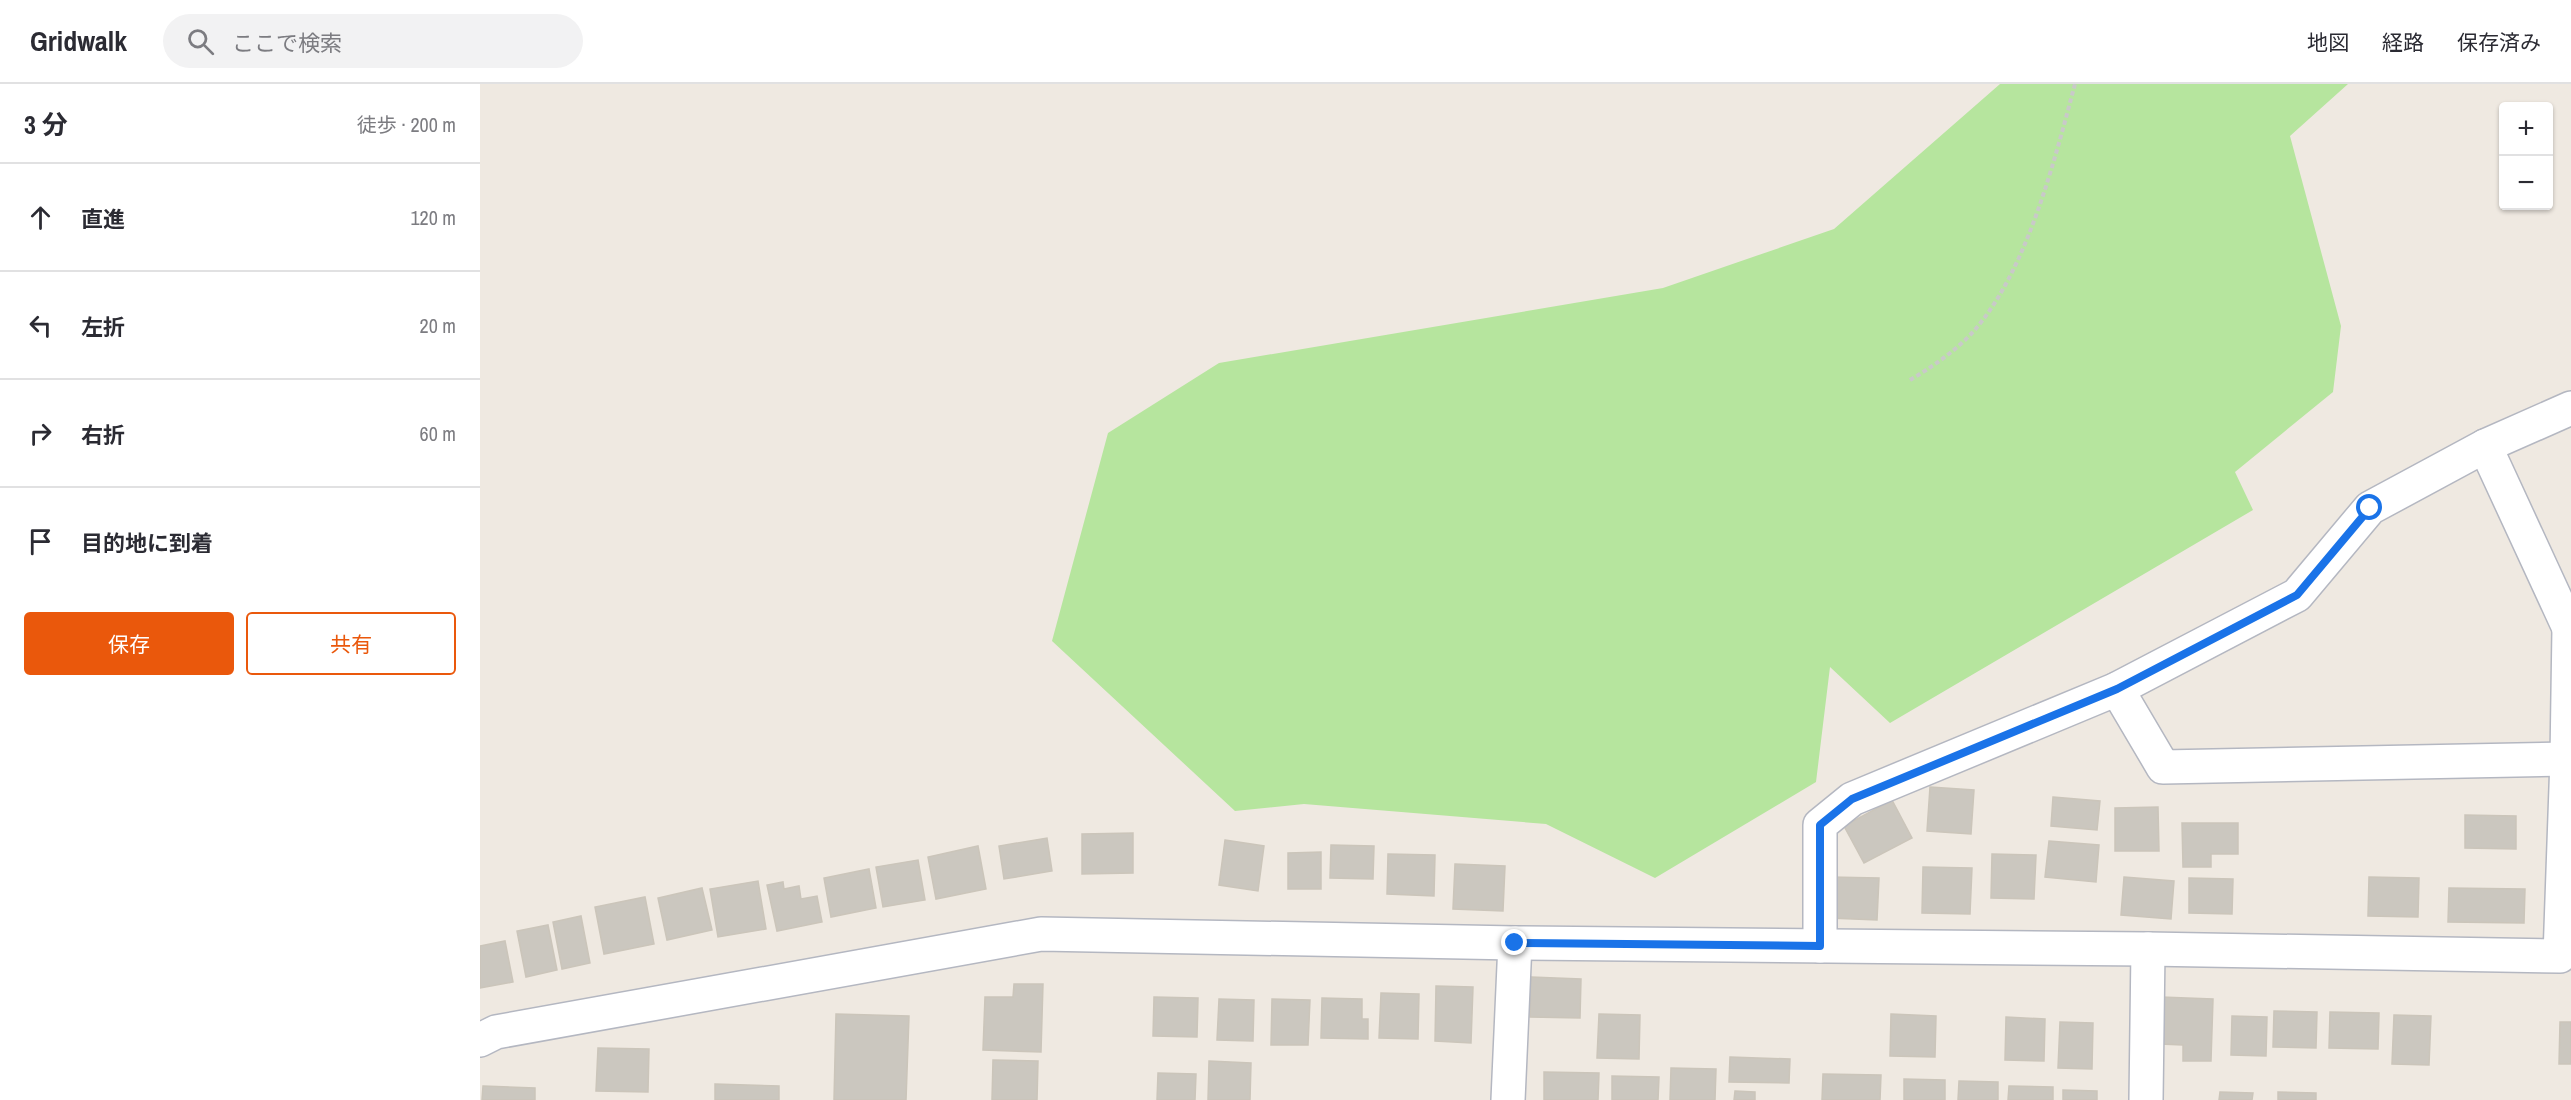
<!DOCTYPE html>
<html lang="ja">
<meta charset="utf-8">
<style>
:root{--surface:#fff;--page:#f2f2f3;--text:#2b2b33;--muted:#7c7c81;--line:#e1e1e2;--accent:#ea580c}
body{margin:0;font-family:"Archivo Narrow","Noto Sans JP",sans-serif;background:var(--page);color:var(--text)}
.controls{position:absolute;right:18px;top:18px;display:grid;overflow:hidden;border-radius:6px;box-shadow:0 2px 4px #0004}
.controls button{width:54px;height:54px;display:grid;place-items:center;padding:0;border:0;border-bottom:2px solid var(--line);background:var(--surface);color:var(--text);font:30px sans-serif}
.stop{position:absolute;width:18px;height:18px;margin:-14px;border:4px solid #1a73e8;border-radius:50%;background:#fff}
.stop.end{background:#1a73e8;border-color:#fff;box-shadow:0 2px 6px #0008}
.list{margin:0;padding:0;list-style:none}
h2{display:flex;justify-content:space-between;align-items:center;height:78px;margin:0;padding:0 24px;font-size:26px}
h2 small{font-size:20px;font-weight:400;color:var(--muted)}
.list li{display:grid;grid-template-columns:39px 1fr auto;gap:18px;align-items:center;box-sizing:border-box;height:108px;padding:0 24px;border-top:2px solid var(--line)}
.list b{display:block;font-size:22px;white-space:nowrap}
.list em{font-size:20px;font-style:normal;color:var(--muted)}
.actions{display:flex;gap:12px;padding:18px 24px}
.actions a{flex:1;padding:14px 0;border:2px solid var(--accent);border-radius:6px;text-align:center;font-size:21px;color:var(--accent)}
.actions .main{background:var(--accent);color:#fff}
.icon{flex:none;width:33px;height:33px;fill:none;stroke:currentColor;stroke-width:2;stroke-linecap:round;stroke-linejoin:round}
.map{position:relative;flex:none;width:2091px;height:1016px;overflow:hidden}
header{display:flex;align-items:center;gap:36px;box-sizing:border-box;height:84px;padding:0 30px;background:var(--surface);border-bottom:2px solid var(--line)}
header strong{font-size:28px}
nav{display:flex;gap:33px;margin-inline-start:auto;font-size:21px}
.search{width:420px;height:54px;background:var(--page);display:flex;align-items:center;gap:15px;box-sizing:border-box;padding:0 21px;border-radius:33px;color:var(--muted);font-size:22px}
main{display:flex}
aside{flex:1;background:var(--surface)}
.map>svg:first-child{display:block}
</style>
<header>
<strong>Gridwalk</strong>
<div class="search"><svg class="icon" aria-label="search" viewBox="0 0 24 24"><circle cx="10" cy="10" r="6"/><path d="M15 15l6 6"/></svg>ここで検索</div>
<nav><a>地図</a><a>経路</a><a>保存済み</a></nav>
</header>
<main>
<aside>
<h2>3 分<small>徒歩 · 200 m</small></h2>
<ul class="list">
<li><svg class="icon" aria-label="ahead" viewBox="0 0 24 24"><path d="M12 20V5M6 11l6-6 6 6"/></svg><div><b>直進</b></div><em>120 m</em></li>
<li><svg class="icon" aria-label="left" viewBox="0 0 24 24"><path d="M17 20v-9H6M10 6l-5 5 5 5"/></svg><div><b>左折</b></div><em>20 m</em></li>
<li><svg class="icon" aria-label="right" viewBox="0 0 24 24"><path d="M7 20v-9h11M14 6l5 5-5 5"/></svg><div><b>右折</b></div><em>60 m</em></li>
<li><svg class="icon" aria-label="arrive" viewBox="0 0 24 24"><path d="M6 21V4h12l-3 4 3 4H6"/></svg><div><b>目的地に到着</b></div></li>
</ul>
<div class="actions"><a class="main">保存</a><a>共有</a></div>
</aside>
<div class="map">
<svg width="2091" height="1016" viewBox="0 0 2091 1016">
<rect width="100%" height="100%" fill="#efe9e1"/>
<!-- green -->
<path fill="#b6e59e" d="M 1520,0 L 1868,0 L 1810,52 L 1861,242 L 1853,308 L 1755,388 L 1773,426 L 1410,639 L 1350,583 L 1336,698 L 1175,794 L 1066,740 L 824,720 L 755,727 L 572,557 L 628,349 L 739,279 L 1183,204 L 1354,145 Z"/>
<!-- building -->
<g fill="#cbc7bf" stroke="#cbc5ba" stroke-width="1.5">
<path d="M 1450,703 L 1494,706 L 1491,750 L 1447,747 Z"/>
<path d="M 1573,713 L 1620,717 L 1617,746 L 1571,742 Z"/>
<path d="M 1412,716 L 1432,754 L 1384,779 L 1364,742 Z"/>
<path d="M 1678,723 L 1679,767 L 1635,767 L 1635,724 Z"/>
<path d="M 1985,731 L 2036,732 L 2036,765 L 1985,764 Z"/>
<path d="M 1702,739 L 1758,739 L 1758,770 L 1731,770 L 1731,783 L 1703,783 Z"/>
<path d="M 653,749 L 653,789 L 602,790 L 602,750 Z"/>
<path d="M 567,754 L 572,787 L 524,795 L 519,762 Z"/>
<path d="M 745,756 L 784,762 L 778,807 L 739,801 Z"/>
<path d="M 1569,757 L 1619,761 L 1616,798 L 1565,793 Z"/>
<path d="M 851,761 L 894,762 L 893,795 L 850,794 Z"/>
<path d="M 498,762 L 506,805 L 456,815 L 448,773 Z"/>
<path d="M 841,768 L 841,805 L 808,805 L 808,769 Z"/>
<path d="M 908,770 L 955,771 L 954,812 L 907,810 Z"/>
<path d="M 1512,770 L 1556,771 L 1554,815 L 1511,814 Z"/>
<path d="M 438,776 L 445,816 L 403,823 L 396,783 Z"/>
<path d="M 975,780 L 1025,782 L 1023,827 L 973,825 Z"/>
<path d="M 1443,783 L 1492,784 L 1490,830 L 1442,829 Z"/>
<path d="M 389,785 L 396,824 L 351,833 L 344,794 Z"/>
<path d="M 1350,793 L 1399,794 L 1397,836 L 1349,834 Z"/>
<path d="M 1644,793 L 1694,797 L 1691,835 L 1641,831 Z"/>
<path d="M 1889,793 L 1939,794 L 1938,833 L 1888,832 Z"/>
<path d="M 1709,794 L 1753,795 L 1752,830 L 1709,829 Z"/>
<path d="M 278,797 L 286,845 L 238,853 L 230,805 Z"/>
<path d="M 303,798 L 304,805 L 319,802 L 321,815 L 337,812 L 342,838 L 297,847 L 287,801 Z"/>
<path d="M 222,804 L 232,846 L 187,856 L 178,814 Z"/>
<path d="M 1969,804 L 2045,805 L 2044,839 L 1968,838 Z"/>
<path d="M 165,813 L 174,860 L 124,870 L 115,823 Z"/>
<path d="M 101,832 L 110,879 L 82,885 L 73,838 Z"/>
<path d="M 68,841 L 77,886 L 46,893 L 37,847 Z"/>
<path d="M 25,857 L 33,898 L 0,904 L 0,862 Z"/>
<path d="M 1051,893 L 1101,895 L 1100,934 L 1050,933 Z"/>
<path d="M 534,900 L 563,900 L 561,968 L 503,966 L 505,913 L 533,913 Z"/>
<path d="M 956,902 L 993,903 L 991,959 L 955,957 Z"/>
<path d="M 901,909 L 939,910 L 938,955 L 899,954 Z"/>
<path d="M 674,913 L 718,914 L 717,953 L 673,952 Z"/>
<path d="M 1681,913 L 1733,915 L 1731,977 L 1703,977 L 1703,961 L 1680,960 Z"/>
<path d="M 842,914 L 882,915 L 882,935 L 888,935 L 888,955 L 841,954 Z"/>
<path d="M 739,915 L 774,916 L 773,957 L 737,956 Z"/>
<path d="M 792,915 L 830,916 L 828,961 L 791,961 Z"/>
<path d="M 1794,927 L 1837,928 L 1836,964 L 1793,963 Z"/>
<path d="M 1850,928 L 1899,929 L 1898,965 L 1849,964 Z"/>
<path d="M 356,930 L 429,932 L 426,1016 L 354,1016 Z"/>
<path d="M 1119,930 L 1160,931 L 1159,975 L 1117,974 Z"/>
<path d="M 1411,930 L 1456,932 L 1455,973 L 1410,972 Z"/>
<path d="M 1914,931 L 1951,932 L 1949,981 L 1912,980 Z"/>
<path d="M 1752,932 L 1787,933 L 1786,972 L 1751,971 Z"/>
<path d="M 1526,933 L 1565,935 L 1564,977 L 1525,976 Z"/>
<path d="M 1580,938 L 1613,939 L 1612,985 L 1578,984 Z"/>
<path d="M 2080,938 L 2091,938 L 2091,980 L 2079,980 Z"/>
<path d="M 118,964 L 169,965 L 168,1008 L 116,1007 Z"/>
<path d="M 1250,973 L 1310,975 L 1309,999 L 1249,998 Z"/>
<path d="M 513,976 L 558,977 L 557,1016 L 512,1016 Z"/>
<path d="M 729,977 L 771,979 L 770,1016 L 728,1016 Z"/>
<path d="M 1191,984 L 1236,985 L 1235,1016 L 1190,1016 Z"/>
<path d="M 1064,988 L 1119,989 L 1118,1016 L 1064,1016 Z"/>
<path d="M 678,989 L 716,990 L 715,1016 L 677,1016 Z"/>
<path d="M 1343,990 L 1401,991 L 1400,1016 L 1342,1016 Z"/>
<path d="M 1132,992 L 1179,993 L 1178,1016 L 1132,1016 Z"/>
<path d="M 1424,995 L 1465,996 L 1465,1016 L 1424,1016 Z"/>
<path d="M 1479,997 L 1518,998 L 1518,1016 L 1478,1016 Z"/>
<path d="M 235,1000 L 299,1002 L 299,1016 L 235,1016 Z"/>
<path d="M 3,1002 L 55,1004 L 55,1016 L 2,1016 Z"/>
<path d="M 1529,1002 L 1573,1003 L 1573,1016 L 1528,1016 Z"/>
<path d="M 1583,1006 L 1617,1007 L 1617,1016 L 1583,1016 Z"/>
<path d="M 1255,1007 L 1275,1008 L 1275,1016 L 1254,1016 Z"/>
<path d="M 1740,1008 L 1773,1009 L 1772,1016 L 1739,1016 Z"/>
<path d="M 1798,1008 L 1836,1009 L 1836,1016 L 1798,1016 Z"/>
</g>
<g fill="none" stroke-linecap="round" stroke-linejoin="round">
<!-- street casing -->
<g stroke="#b4b7c1" stroke-width="36">
<g id="street">
<path d="M 2005,362 L 2089,544"/>
<path d="M 1637,605 L 1683,683 L 2087,675"/>
<path d="M 1340,862 L 1340,741 L 1372,715 L 1637,605 L 1817,511 L 1890,424 L 2005,362 L 2091,324"/>
<path d="M 0,956 L 16,948 L 561,850 L 1035,859 L 1668,865 L 2080,872 L 2087,675 L 2089,544 L 2091,543"/>
<path d="M 1028,1016 L 1035,859"/>
<path d="M 1666,1016 L 1668,865"/>
</g>
</g>
<!-- path -->
<path stroke="#c9c9c9" stroke-width="4" stroke-dasharray="4.5 3" stroke-linecap="butt" d="M 1430,296 C 1452,283 1474,268 1492,249 C 1547,188 1574,78 1595,0"/>
<!-- street -->
<use href="#street" stroke="#fff" stroke-width="33"/>
</g>
<g fill="none" stroke-linecap="round" stroke-linejoin="round">
<!-- route -->
<path stroke="#1a73e8" stroke-width="8" d="M 1035,859 L 1340,862 L 1340,741 L 1372,715 L 1637,605 L 1817,511 L 1890,424"/>
</g>
</svg>
<div class="controls">
<button>+</button>
<button>−</button>
</div>
<div class="stop" style="left:1890px;top:424px"></div>
<div class="stop end" style="left:1035px;top:859px"></div>
</div>
</main>
